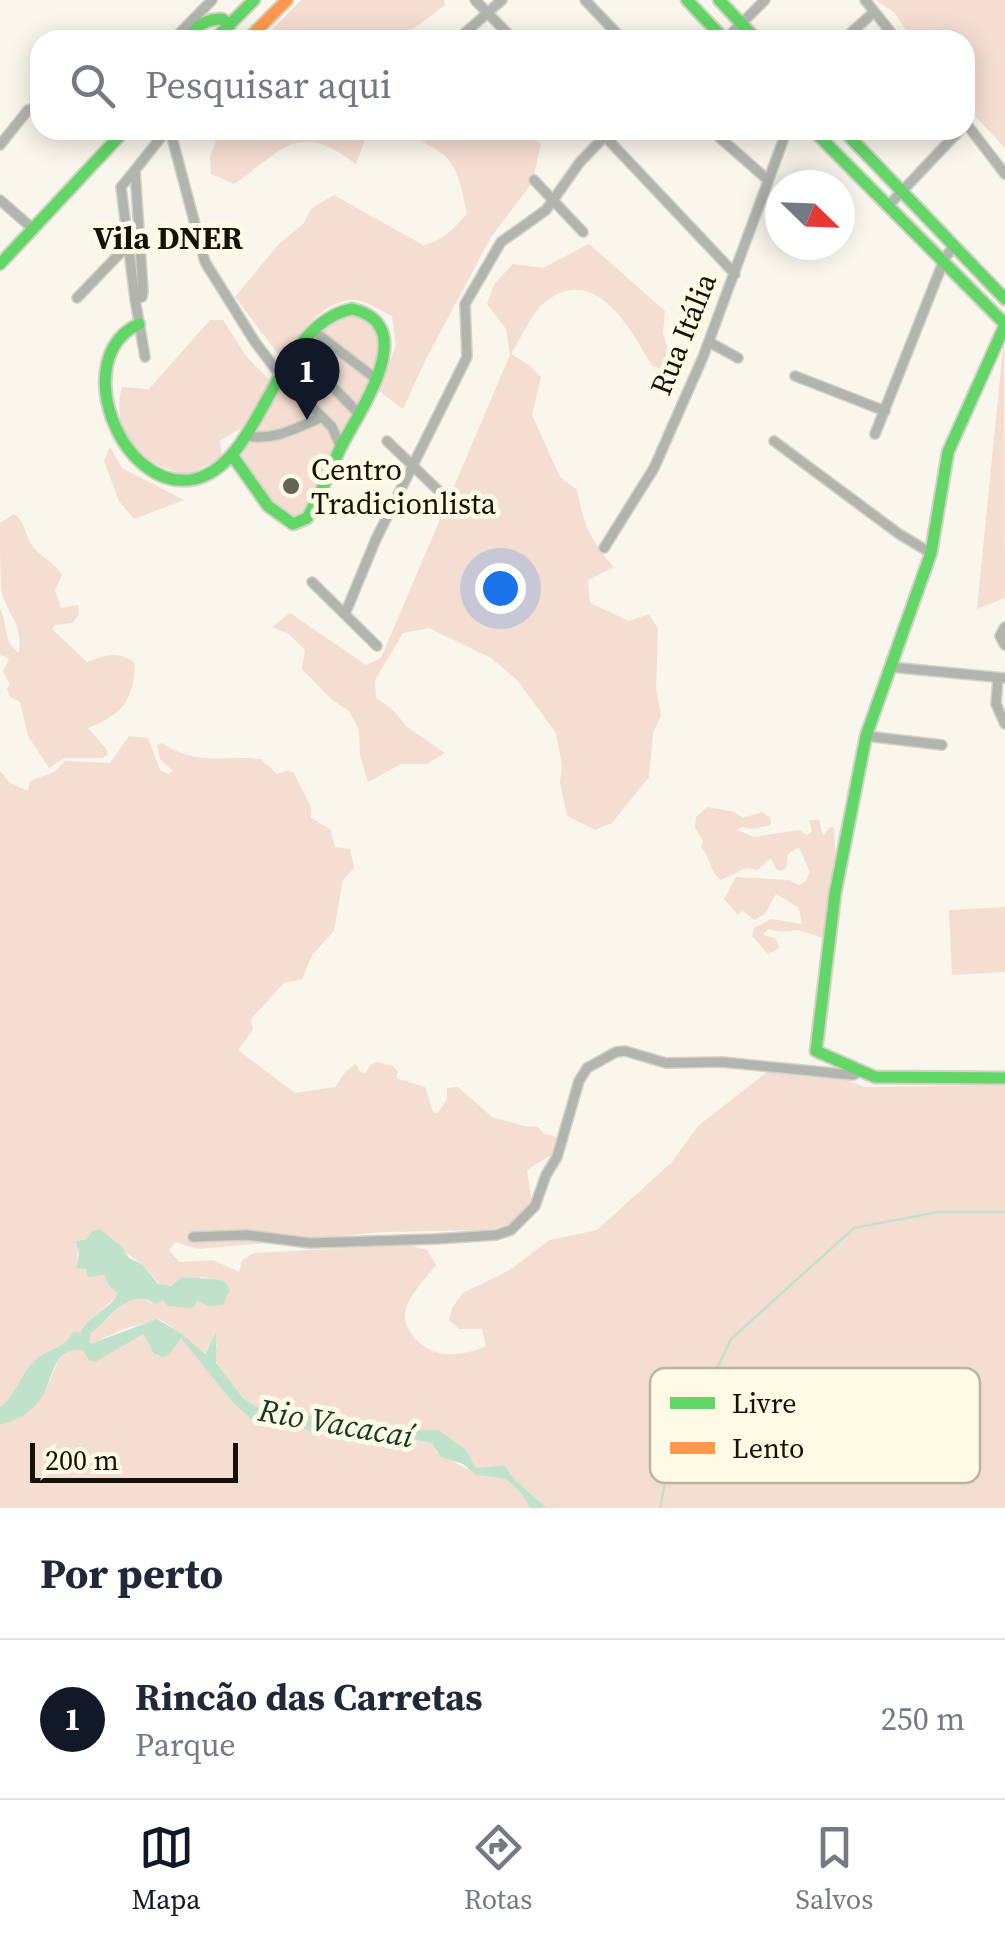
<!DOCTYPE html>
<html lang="pt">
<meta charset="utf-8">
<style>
:root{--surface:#fff;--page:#f6f6f7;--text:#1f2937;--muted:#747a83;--line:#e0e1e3;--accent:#111827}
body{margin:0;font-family:"Source Serif 4",serif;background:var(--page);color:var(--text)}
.compass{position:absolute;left:765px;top:170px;width:90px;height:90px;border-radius:50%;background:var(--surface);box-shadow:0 5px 25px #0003;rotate:113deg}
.scale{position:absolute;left:30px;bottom:25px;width:208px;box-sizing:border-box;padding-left:10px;border:5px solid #151307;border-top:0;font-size:28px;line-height:35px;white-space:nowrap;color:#151307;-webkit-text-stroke:8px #fffae5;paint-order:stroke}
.you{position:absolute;left:500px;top:588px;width:35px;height:35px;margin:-25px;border:8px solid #fff;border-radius:50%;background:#1a73e8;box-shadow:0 0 0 15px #1a73e833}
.badge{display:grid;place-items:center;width:65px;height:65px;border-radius:50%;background:var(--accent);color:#fff;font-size:32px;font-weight:700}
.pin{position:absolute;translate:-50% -82px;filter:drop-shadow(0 2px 5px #0008)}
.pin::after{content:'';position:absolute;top:52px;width:35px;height:30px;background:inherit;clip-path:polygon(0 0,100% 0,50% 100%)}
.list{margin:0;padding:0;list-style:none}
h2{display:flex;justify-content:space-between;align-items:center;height:130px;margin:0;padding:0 40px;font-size:42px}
h2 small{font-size:32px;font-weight:400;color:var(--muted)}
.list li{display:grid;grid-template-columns:65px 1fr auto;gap:30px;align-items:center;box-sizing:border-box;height:160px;padding:0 40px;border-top:2px solid var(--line)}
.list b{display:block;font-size:38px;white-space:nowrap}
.list p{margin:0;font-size:32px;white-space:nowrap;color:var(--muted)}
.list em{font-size:32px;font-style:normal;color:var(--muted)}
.icon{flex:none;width:55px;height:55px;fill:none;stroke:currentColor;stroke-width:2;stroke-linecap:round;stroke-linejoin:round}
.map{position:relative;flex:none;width:1005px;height:1508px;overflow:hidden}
.search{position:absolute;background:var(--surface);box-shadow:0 5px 25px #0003;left:30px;right:30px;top:30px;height:110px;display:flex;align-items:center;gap:25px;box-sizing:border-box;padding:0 35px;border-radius:30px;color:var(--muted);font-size:38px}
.sheet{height:290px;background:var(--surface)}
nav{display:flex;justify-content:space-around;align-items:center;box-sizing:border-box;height:140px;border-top:2px solid var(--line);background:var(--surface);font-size:28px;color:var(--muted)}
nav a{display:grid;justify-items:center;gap:5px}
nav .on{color:var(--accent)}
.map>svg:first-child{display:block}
</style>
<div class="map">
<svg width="1005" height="1508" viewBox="0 0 1005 1508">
<rect width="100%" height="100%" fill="#f9f6eb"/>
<!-- green -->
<g fill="#f4ddd1">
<path d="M 301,0 L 444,0 L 445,5 L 408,33 L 415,40 L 262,40 Z"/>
<path d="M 876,0 L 1005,0 L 1005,148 L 965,105 L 965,40 L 912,40 L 895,13 Z"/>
<path d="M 204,130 L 369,130 L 356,164 C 297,120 285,149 234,184 L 211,174 L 210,156 L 216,142 Z"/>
<path d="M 408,130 L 522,130 L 541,144 L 532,183 L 491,237 L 425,361 L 403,409 L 379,391 L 396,345 L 392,316 C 381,311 366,300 354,300 C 324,299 301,332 285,355 L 278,354 L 235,297 L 279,244 L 303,224 L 312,208 L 334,195 L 423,245 C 444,241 453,229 467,214 C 463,196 460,173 448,159 C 438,147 418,143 408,130 Z"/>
<path d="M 589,244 L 665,311 L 663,333 L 671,359 L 666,370 L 652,366 C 631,329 595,262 545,302 C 531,314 521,338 511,354 L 529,365 L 541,377 L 532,415 L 560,477 L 577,490 C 583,522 591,543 614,567 L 588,580 L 590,603 L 629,621 L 649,614 L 658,629 L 656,688 L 661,715 L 653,733 L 649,777 L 612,823 L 595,830 L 567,816 L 560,783 L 562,765 L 556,733 L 517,680 L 491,658 L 429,628 L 403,633 L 375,680 L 376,698 L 393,710 L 407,727 L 445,753 L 427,764 L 401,764 L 368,782 L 360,755 L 359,730 L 349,711 L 331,699 L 302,669 L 305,650 L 289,634 L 272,627 L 290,613 L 366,665 L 381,658 L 510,355 L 506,329 L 487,304 L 495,283 L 513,264 L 543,268 Z"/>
<path d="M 346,309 L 380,328 L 376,379 L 307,518 L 290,524 L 232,455 L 298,351 Z"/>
<path d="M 210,320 L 223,320 L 246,356 L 273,384 L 246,426 L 220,440 L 222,457 L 188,475 C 143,465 109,436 122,387 L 149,389 Z"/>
<path d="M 1004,338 L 1005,598 L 977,609 Z"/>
<path d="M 110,447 L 122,468 L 184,500 L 134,519 L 119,501 L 104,461 Z"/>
<path d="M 14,514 C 25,522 24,532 31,544 C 38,556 54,561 62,575 L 55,590 L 61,608 L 78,605 L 79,615 L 72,623 L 55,625 L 52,629 L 87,662 C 107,655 117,650 135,663 C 134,701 121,715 88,728 L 107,750 L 107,755 L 102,758 L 64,758 L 49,768 L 28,736 L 20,702 L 10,697 L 7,688 L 10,685 L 3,671 L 9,659 L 0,654 L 0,608 C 8,624 3,643 19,653 C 23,625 10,618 2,594 C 0,574 0,544 0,523 Z"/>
<path d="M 129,736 L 148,738 L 160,770 L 169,774 L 173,771 L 160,759 L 157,745 L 162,743 C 198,767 222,755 261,759 L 277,774 L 288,770 L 294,773 L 311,807 L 311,818 L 330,829 L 335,847 L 350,849 L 354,868 L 343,880 L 334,931 L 312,955 L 302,979 L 284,983 L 251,1019 L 253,1030 L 238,1050 L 295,1093 L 335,1087 L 346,1071 L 356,1064 L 360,1072 L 366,1073 L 370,1065 L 377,1062 L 393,1066 L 398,1072 L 396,1078 L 425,1087 L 433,1112 L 437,1114 L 447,1099 L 447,1088 L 458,1087 L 492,1117 L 524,1126 L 538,1127 L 544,1134 L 557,1137 L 556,1152 L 527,1170 L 532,1204 L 523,1216 L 505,1226 L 487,1230 L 384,1232 L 198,1249 L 175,1242 L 169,1250 L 179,1262 L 213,1260 L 239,1272 L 242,1260 L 254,1253 L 407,1245 L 427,1250 L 436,1265 C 425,1280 409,1293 405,1313 C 404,1321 408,1328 412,1335 C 430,1360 462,1357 486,1346 L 482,1329 L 459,1329 L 449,1320 L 452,1308 L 463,1293 L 508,1271 L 550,1240 L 597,1230 L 672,1162 L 698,1126 L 771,1069 L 839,1077 L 864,1087 L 1005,1085 L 1005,1508 L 547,1508 L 515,1480 L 504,1465 L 476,1468 L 466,1450 L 439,1430 L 391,1430 L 255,1406 C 236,1394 208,1367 217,1344 L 208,1345 L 206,1352 L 202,1353 L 181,1333 L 160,1319 L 126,1328 L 90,1344 L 90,1334 L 128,1300 L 140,1298 L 153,1303 L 163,1300 L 193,1308 L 196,1301 L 214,1303 L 215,1279 L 201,1277 L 165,1287 C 153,1281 151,1271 141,1264 C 125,1252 111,1241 92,1231 L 87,1239 L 79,1240 L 76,1267 L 86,1269 L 91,1276 L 104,1275 L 109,1286 L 117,1293 L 116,1297 L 83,1327 L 80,1333 L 74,1334 C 64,1348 46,1349 34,1361 C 21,1376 17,1395 0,1407 L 0,771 L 10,783 L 28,791 L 30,781 L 54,772 L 65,761 L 110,763 Z"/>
<path d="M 708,807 L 734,812 L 743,818 L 762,812 L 771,819 L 771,825 L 752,829 L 742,827 L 737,830 L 754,837 L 799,830 L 807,835 L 812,832 L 809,820 L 819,820 L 823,836 L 830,827 L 834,827 L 836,861 L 825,939 L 799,930 L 782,932 L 768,929 L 763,935 L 775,938 L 780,948 L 768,954 L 752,936 L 754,928 L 771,919 L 802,924 L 799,908 L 776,894 L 765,914 L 754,920 L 742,910 L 738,915 L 724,899 L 736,877 L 788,880 L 799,885 L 806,881 L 810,872 L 799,847 L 788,854 L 786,868 L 781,871 L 776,869 L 771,858 L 757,870 L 746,868 L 721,880 C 709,871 711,858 701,847 L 703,841 L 695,828 L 696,817 Z"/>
<path d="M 1005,907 L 1005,972 L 952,975 L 949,910 Z"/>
<path d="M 143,1334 L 154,1354 L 159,1357 L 178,1339 L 183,1339 L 233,1403 L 260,1427 L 294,1424 L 309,1431 L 384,1434 L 431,1443 L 437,1453 L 481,1476 L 506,1479 L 522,1494 L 530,1508 L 0,1508 L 0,1425 C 17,1420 33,1408 44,1392 C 58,1373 52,1349 83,1350 L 88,1354 Z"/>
</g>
<!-- water -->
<path fill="#c1e2ca" d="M 100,1229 L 122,1247 L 129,1258 L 143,1265 L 158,1284 L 171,1286 L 182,1277 C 196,1279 209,1277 224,1281 L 230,1290 L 223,1305 L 208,1306 L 197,1301 L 193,1308 L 168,1306 L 163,1300 L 156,1304 C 128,1286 111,1318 90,1334 L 90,1344 L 157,1319 L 181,1333 L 205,1354 L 216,1332 L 216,1363 L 243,1398 L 255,1406 L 391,1430 L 439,1430 L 466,1450 L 476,1468 L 504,1465 L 515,1480 L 547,1508 L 530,1508 L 522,1494 L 506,1479 L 476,1475 L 463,1464 L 441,1457 L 431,1443 L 384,1434 L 309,1431 L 294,1424 L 260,1427 L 233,1403 L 181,1338 L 169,1355 L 162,1357 L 154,1354 L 143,1334 L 95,1362 L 89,1360 L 83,1350 C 50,1348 55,1379 40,1400 C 29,1414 17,1420 0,1425 L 0,1407 C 17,1395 20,1374 35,1360 C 48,1348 67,1348 73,1331 L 80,1333 C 87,1318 106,1311 116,1297 L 117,1293 L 109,1286 L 104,1275 L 88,1277 L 86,1269 L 76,1268 L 79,1254 L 76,1241 L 87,1239 L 92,1231 Z"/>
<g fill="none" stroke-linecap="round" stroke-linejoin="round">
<!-- stream -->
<path stroke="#c1e2ca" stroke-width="2.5" d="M 660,1508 L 666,1477 L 731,1339 L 854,1228 L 938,1212 L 1005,1212"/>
<!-- street casing -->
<g stroke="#d4d1c7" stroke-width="12">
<g id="street">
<path d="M 475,0 L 514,40"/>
<path d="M 585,0 L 623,40"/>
<path d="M 865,0 L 897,40"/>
<path d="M 173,40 L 212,0"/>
<path d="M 457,40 L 502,0"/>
<path d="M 725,40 L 765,0"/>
<path d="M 843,40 L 874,12"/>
<path d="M 965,122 L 1005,174"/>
<path d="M 170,130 L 205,262 L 255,342 L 280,375 L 332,427 L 341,448"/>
<path d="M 599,130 L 735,274"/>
<path d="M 711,130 L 768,180"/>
<path d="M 0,145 L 28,110 L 40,106"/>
<path d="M 135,170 L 121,187 L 135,299"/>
<path d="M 534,180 L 583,232"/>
<path d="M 0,200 L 32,228"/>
<path d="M 888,206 L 960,130"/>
<path d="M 77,298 L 127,246"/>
<path d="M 315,332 L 376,379"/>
<path d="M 709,342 L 738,358"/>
<path d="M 298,351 L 359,414"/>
<path d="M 145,357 L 135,299 L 142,297 L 143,291 L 135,170 L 167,130"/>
<path d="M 795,376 L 885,411"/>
<path d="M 875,434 L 944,260 L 954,245"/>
<path d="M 248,436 C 275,441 298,427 322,417"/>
<path d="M 387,441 L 441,493"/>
<path d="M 774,441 L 899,534 L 931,553"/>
<path d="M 604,548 L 654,468 L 703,357 L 787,130"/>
<path d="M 312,582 L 377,646"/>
<path d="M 345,614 L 376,539 L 467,357 L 465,304 L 501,242 L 546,210 L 580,162 L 605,136"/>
<path d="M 1005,627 L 1000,636 L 1005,645"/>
<path d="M 890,667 L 1005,678"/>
<path d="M 998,678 L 996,704 L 1005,724"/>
<path d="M 866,736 L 942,745"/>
<path d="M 193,1237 L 247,1235 L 310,1243 L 435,1239 L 496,1235 L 511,1230 L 535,1206 L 546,1175 L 557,1157 L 579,1081 L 587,1068 L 616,1052 L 625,1051 L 666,1063 L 722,1062 L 853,1075 L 860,1071"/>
</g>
</g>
<!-- fast casing -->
<g stroke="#d4d1c7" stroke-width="15">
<g id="fast">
<path d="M 687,0 L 725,40"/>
<path d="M 719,0 L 757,40"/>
<path d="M 189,40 C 196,25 206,19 222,19 L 230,25"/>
<path d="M 214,40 L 254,0"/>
<path d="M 813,130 L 1005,324"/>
<path d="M 843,130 L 1005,299"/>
<path d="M 0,264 L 125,130"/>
<path d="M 139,324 C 67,357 122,495 195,479 C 263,463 275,324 352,309 C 423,325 357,414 341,447 C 329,471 321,495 307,518 L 293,524 L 268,506 L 232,455"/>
<path d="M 1005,325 L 948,452 L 931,553 L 866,736 L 835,894 L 816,1051 L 875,1077 L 1005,1078"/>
</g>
</g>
<!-- slow casing -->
<g stroke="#d4d1c7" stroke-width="15">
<path id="slow" d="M 247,40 L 287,0"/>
</g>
<!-- street -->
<use href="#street" stroke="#b2b5ae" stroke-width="9"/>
<!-- fast -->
<use href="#fast" stroke="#63d668" stroke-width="11"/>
<!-- slow -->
<use href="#slow" stroke="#ff974d" stroke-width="11"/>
</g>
<!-- markers -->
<circle fill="#656257" stroke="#fffae5" stroke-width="4" cx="291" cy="486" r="10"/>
<g text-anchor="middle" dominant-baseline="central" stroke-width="10" stroke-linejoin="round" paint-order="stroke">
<!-- street labels -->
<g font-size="30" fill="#151307" stroke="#fffae5">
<text transform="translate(683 334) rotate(-68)">Rua Itália</text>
</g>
<!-- poi labels -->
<g font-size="30" fill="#151307" stroke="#fffae5" text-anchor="start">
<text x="311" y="469">Centro<tspan x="311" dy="34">Tradicionlista</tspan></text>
</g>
<!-- neighbourhood labels -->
<g font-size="32" font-weight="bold" fill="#151307" stroke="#fffae5">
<text x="168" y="238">Vila DNER</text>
</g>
<!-- water labels -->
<g font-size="32" font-style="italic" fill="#133a26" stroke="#fffae5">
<text transform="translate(336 1423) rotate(10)">Rio Vacacaí</text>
</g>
</g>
<!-- legend -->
<rect x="650" y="1368" width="330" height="115" rx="15" fill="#fffae5" stroke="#b9b5a2" stroke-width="2.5"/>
<rect x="670" y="1397" width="45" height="12" fill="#63d668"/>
<rect x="670" y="1442" width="45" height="12" fill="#ff974d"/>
<g font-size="28" fill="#151307">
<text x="732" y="1413">Livre</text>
<text x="732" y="1458">Lento</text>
</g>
</svg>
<svg class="compass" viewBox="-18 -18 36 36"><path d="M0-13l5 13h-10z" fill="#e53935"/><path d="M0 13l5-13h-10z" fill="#747a83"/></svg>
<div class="scale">200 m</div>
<div class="you"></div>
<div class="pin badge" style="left:307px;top:420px">1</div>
<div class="search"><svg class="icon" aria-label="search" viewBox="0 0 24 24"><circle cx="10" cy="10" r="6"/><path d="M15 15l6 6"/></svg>Pesquisar aqui</div>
</div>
<section class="sheet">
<h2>Por perto<small></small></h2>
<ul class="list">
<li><span class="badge">1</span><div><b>Rincão das Carretas</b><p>Parque</p></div><em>250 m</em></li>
</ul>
</section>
<nav>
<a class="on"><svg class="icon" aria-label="map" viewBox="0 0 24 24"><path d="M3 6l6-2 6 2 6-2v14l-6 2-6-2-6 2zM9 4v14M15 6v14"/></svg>Mapa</a>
<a><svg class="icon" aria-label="directions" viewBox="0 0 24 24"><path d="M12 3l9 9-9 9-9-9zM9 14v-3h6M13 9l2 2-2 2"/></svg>Rotas</a>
<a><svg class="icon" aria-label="saved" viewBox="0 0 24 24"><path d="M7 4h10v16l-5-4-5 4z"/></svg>Salvos</a>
</nav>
